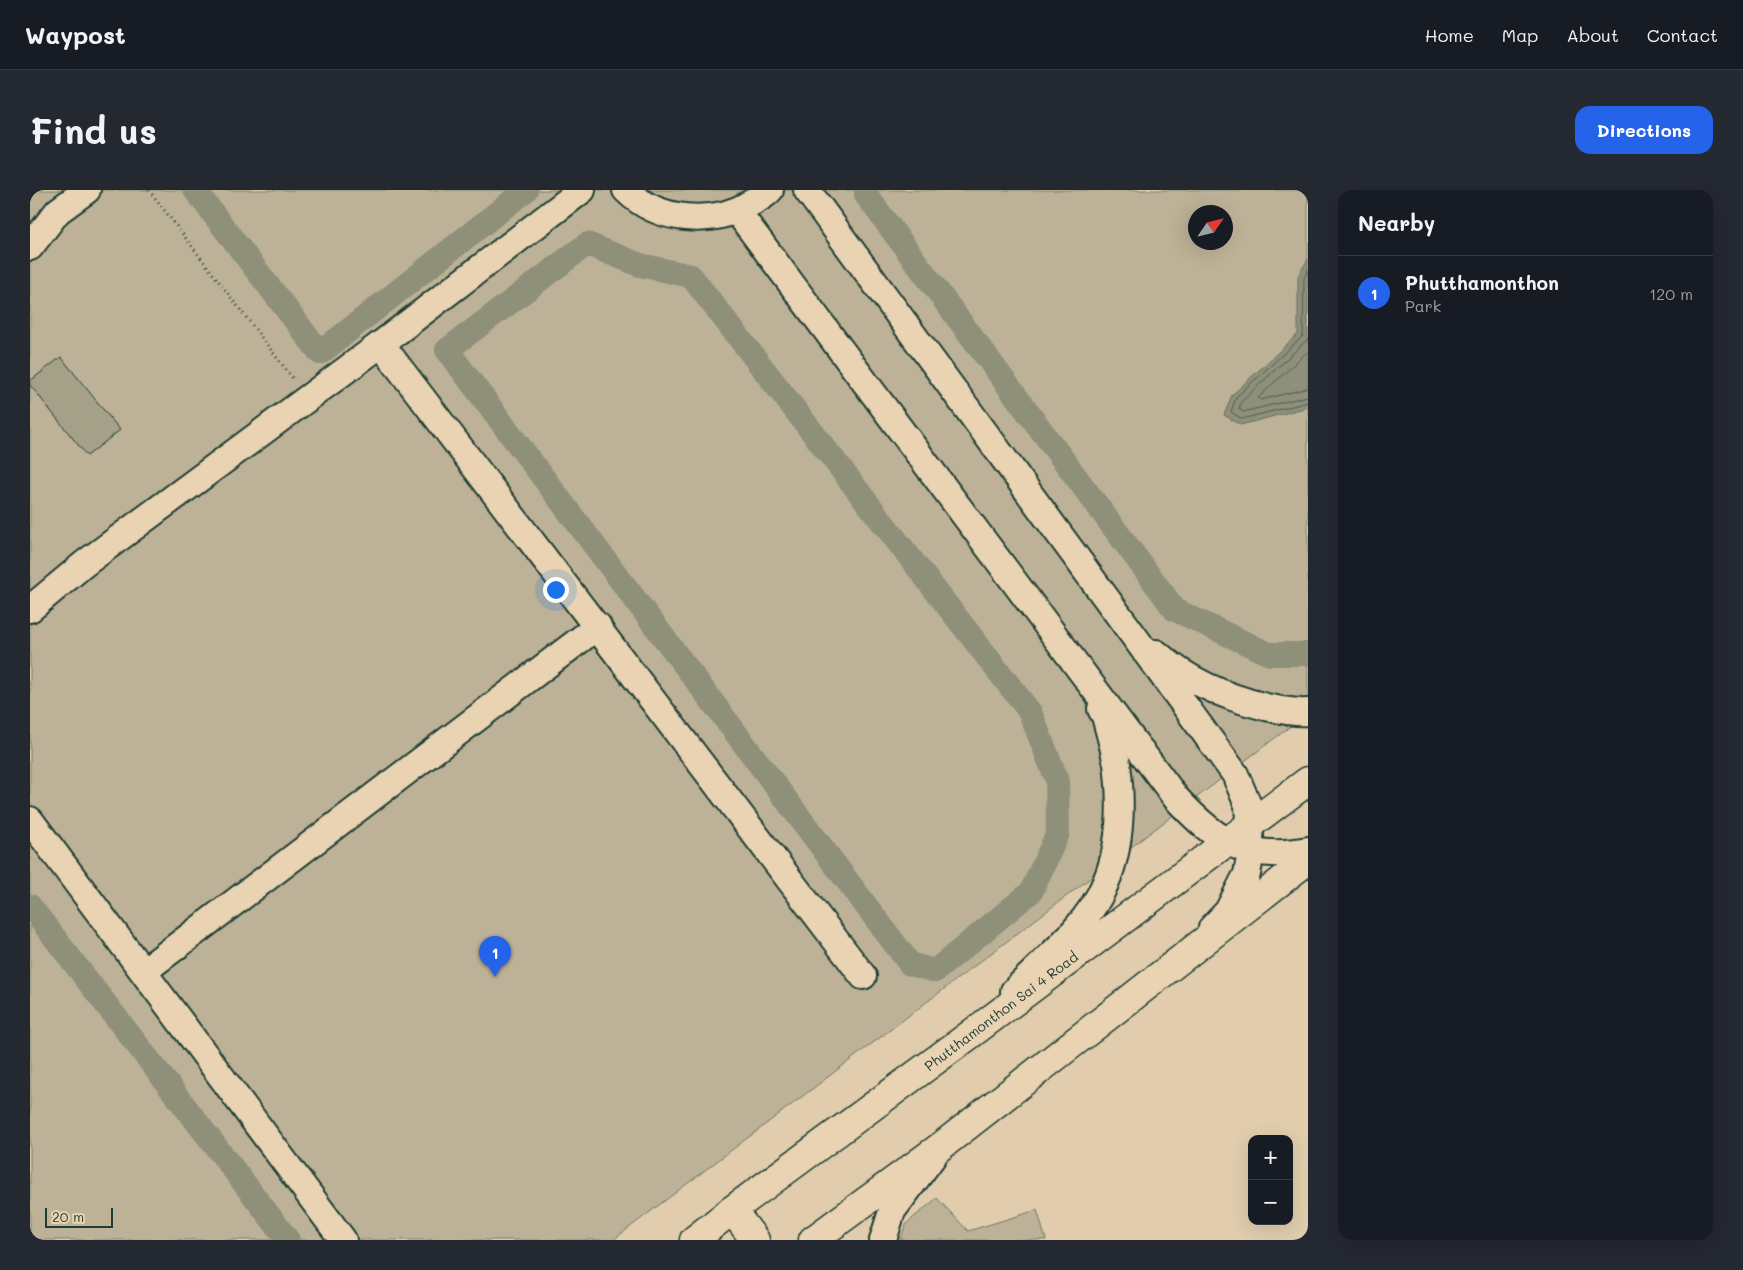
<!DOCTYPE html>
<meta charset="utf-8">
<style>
:root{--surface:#171b24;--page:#242831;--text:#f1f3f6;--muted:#9ea1a6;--line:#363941;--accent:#2563eb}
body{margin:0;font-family:Mali,sans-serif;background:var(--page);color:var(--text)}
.controls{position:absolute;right:15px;bottom:15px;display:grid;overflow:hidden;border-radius:10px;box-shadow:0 5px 20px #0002}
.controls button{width:45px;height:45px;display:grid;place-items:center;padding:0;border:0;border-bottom:1px solid var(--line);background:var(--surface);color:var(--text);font:25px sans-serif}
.compass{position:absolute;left:1158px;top:15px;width:45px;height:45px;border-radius:50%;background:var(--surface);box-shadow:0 5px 20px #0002;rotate:55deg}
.scale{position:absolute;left:15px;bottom:12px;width:68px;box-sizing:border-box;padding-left:5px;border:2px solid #1f3d34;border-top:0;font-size:14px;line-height:18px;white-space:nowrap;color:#1f3d34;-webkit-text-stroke:4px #e9d3b2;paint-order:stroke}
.you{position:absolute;left:525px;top:399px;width:18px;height:18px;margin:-12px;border:4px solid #fff;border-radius:50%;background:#1a73e8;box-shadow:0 0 0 8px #1a73e833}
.badge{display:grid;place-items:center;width:32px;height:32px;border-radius:50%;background:var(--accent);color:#fff;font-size:16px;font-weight:700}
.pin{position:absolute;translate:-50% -41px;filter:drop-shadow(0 1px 2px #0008)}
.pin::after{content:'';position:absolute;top:26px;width:18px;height:15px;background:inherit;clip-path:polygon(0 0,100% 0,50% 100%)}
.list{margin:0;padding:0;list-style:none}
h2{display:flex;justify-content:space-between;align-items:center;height:65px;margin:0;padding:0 20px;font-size:21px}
h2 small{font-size:16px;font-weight:400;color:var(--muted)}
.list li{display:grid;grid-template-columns:32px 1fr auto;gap:15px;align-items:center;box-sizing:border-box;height:75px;padding:0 20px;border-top:1px solid var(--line)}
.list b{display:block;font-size:19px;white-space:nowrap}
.list p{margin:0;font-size:16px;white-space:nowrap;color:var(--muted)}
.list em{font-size:16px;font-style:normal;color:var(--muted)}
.map{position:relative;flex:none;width:1278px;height:1050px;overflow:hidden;border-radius:15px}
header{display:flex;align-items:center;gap:30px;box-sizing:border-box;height:70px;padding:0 25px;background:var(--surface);border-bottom:1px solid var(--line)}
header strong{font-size:24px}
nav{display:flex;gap:28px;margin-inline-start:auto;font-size:18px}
.intro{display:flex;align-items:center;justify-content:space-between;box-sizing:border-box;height:120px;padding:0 30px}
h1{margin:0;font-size:35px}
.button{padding:12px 22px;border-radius:15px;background:var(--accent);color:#fff;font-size:18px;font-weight:700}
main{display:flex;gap:30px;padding:0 30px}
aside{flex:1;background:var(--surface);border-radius:15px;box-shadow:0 5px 20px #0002}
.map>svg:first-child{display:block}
</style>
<header>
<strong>Waypost</strong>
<nav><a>Home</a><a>Map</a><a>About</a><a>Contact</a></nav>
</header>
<div class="intro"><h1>Find us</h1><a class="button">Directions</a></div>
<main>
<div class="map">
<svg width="1278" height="1050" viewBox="0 0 1278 1050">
<rect width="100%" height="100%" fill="#e1cdad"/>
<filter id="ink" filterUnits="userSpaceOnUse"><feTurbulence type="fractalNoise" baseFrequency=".02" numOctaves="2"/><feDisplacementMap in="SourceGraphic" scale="10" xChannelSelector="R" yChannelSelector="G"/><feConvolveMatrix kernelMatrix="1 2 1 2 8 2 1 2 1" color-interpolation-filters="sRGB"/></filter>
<g filter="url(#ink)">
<!-- green -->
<g fill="#bdb297" stroke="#6e7866" fill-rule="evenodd">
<path d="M 0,0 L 1278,0 L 1278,523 L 583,1050 L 0,1050 ZM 1166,22 L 1196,22 L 1196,52 L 1166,52 Z"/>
<path d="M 907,1008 L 938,1041 L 1007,1020 L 1016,1050 L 870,1050 L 877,1033 Z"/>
</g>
<!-- water -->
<path fill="#8e907a" stroke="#626f5e" d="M 1278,69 L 1278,217 L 1211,235 L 1194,225 L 1202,205 L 1268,144 L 1268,86 Z"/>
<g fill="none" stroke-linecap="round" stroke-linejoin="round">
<!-- shore -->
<g stroke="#4b5e50" stroke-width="1">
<path d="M 1278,80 L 1274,88 L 1273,146 L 1206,207 L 1201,222 L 1212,229 L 1278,212"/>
<path d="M 1278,149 L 1212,211 L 1209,219 L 1213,222 L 1278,206"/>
<path d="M 1278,161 L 1228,208 L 1231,210 L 1278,198"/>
</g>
<!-- canal -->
<g stroke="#8e907a" stroke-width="24">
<path d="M 165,0 L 290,163 L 496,0"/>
<path d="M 836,0 L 836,5 L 1145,420 L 1239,464 L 1278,464"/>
<path d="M 557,54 L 610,75 L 661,86 L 1000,522 L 1027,590 L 1028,643 L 1001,702 L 905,781 L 880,774 L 417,160 Z"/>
<path d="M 0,716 L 258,1050"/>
</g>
</g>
<!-- building -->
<path fill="#a5a088" stroke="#1f3d34" d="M 31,167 L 90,240 L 57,266 L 0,195 L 0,191 Z"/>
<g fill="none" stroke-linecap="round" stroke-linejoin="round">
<!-- minor casing -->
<g stroke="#1f3d34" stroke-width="30">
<g id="minor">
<path d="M 552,0 L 351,154 L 833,786"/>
<path d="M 596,0 C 628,32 683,36 721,13 C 728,9 735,6 740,0"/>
<path d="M 777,0 L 1205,584 L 1218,615 L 1221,662 L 1217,684 L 1198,721 L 1182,738"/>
<path d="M 707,21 L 1146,608 C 1186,651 1216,672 1278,660"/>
<path d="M 0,57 L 28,21 L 57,0"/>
<path d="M 0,419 L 54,374 L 351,154"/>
<path d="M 1126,463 C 1157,491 1195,507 1236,517 C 1251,520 1263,523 1278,522"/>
<path d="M 0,630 L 313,1050"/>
<path d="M 114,781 L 568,436"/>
<path d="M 984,801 C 1014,771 1059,734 1075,694 C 1091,658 1092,613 1087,574 C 1084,558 1079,541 1075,526 L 1071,519"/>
<path d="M 853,1050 L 862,1021 L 904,965"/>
</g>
</g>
<!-- major casing -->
<g stroke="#1f3d34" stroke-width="31">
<g id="major">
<path d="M 702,1020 L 725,1050"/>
<path d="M 664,1050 L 702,1020 L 937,847 L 1278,591"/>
<path d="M 783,1050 L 910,957 L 1278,670"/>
</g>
</g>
<!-- path -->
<path stroke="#1f3d34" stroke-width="3" stroke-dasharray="1 4" stroke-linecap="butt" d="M 119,0 L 264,190"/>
<!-- minor -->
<use href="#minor" stroke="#e9d3b2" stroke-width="26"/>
<!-- major -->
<use href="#major" stroke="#e9d3b2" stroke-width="28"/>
</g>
</g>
<g text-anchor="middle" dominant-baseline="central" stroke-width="4" stroke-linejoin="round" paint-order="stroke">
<!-- street labels -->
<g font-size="14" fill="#1f3d34" stroke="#e9d3b2">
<text transform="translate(971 821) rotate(-37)">Phutthamonthon Sai 4 Road</text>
</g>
</g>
</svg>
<div class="controls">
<button>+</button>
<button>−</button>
</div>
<svg class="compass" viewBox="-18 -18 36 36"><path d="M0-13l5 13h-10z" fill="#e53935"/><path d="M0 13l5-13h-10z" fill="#9ea1a6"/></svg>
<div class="scale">20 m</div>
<div class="you"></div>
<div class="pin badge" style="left:465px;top:787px">1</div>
</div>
<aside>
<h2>Nearby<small></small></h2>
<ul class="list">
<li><span class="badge">1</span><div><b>Phutthamonthon</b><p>Park</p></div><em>120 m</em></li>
</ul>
</aside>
</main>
